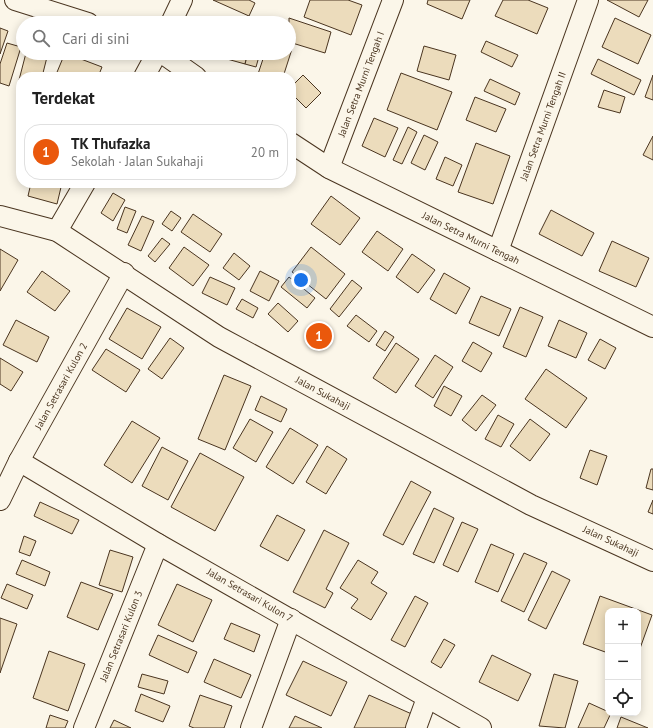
<!DOCTYPE html>
<html lang="id">
<meta charset="utf-8">
<style>
:root{--surface:#fff;--page:#f2f2f2;--text:#222;--muted:#767676;--line:#e0e0e0;--accent:#ea580c}
body{margin:0;font-family:"PT Sans",sans-serif;background:var(--page);color:var(--text)}
.controls{position:absolute;right:12px;bottom:12px;display:grid;overflow:hidden;border-radius:8px;box-shadow:0 2px 10px #0003}
.controls button{width:36px;height:36px;display:grid;place-items:center;padding:0;border:0;border-bottom:1px solid var(--line);background:var(--surface);color:var(--text);font:20px sans-serif}
.you{position:absolute;left:301px;top:280px;width:14px;height:14px;margin:-10px;border:3px solid #fff;border-radius:50%;background:#1a73e8;box-shadow:0 0 0 6px #1a73e833}
.badge{display:grid;place-items:center;width:26px;height:26px;border-radius:50%;background:var(--accent);color:#fff;font-size:13px;font-weight:700}
.pin{position:absolute;translate:-50% -50%;border:2px solid #fff;box-shadow:0 1px 4px #0006}
.list{margin:0;padding:0;list-style:none}
h2{display:flex;justify-content:space-between;align-items:center;height:52px;margin:0;padding:0 16px;font-size:17px}
h2 small{font-size:13px;font-weight:400;color:var(--muted)}
.list li{display:grid;grid-template-columns:26px 1fr auto;gap:12px;align-items:center;box-sizing:border-box;height:56px;margin:0 8px 8px;padding:0 8px;border:1px solid var(--line);border-radius:16px}
.list b{display:block;font-size:15px;white-space:nowrap}
.list p{margin:0;font-size:13px;white-space:nowrap;color:var(--muted)}
.list em{font-size:13px;font-style:normal;color:var(--muted)}
.icon{flex:none;width:22px;height:22px;fill:none;stroke:currentColor;stroke-width:2;stroke-linecap:round;stroke-linejoin:round}
.map{position:relative;flex:none;width:653px;height:728px;overflow:hidden}
.search{position:absolute;background:var(--surface);box-shadow:0 2px 10px #0003;left:16px;top:16px;width:280px;height:44px;display:flex;align-items:center;gap:10px;box-sizing:border-box;padding:0 14px;border-radius:22px;color:var(--muted);font-size:15px}
.panel{position:absolute;background:var(--surface);box-shadow:0 2px 10px #0003;left:16px;top:72px;width:280px;height:116px;border-radius:16px}
.map>svg:first-child{display:block}
</style>
<div class="map">
<svg width="653" height="728" viewBox="0 0 653 728">
<rect width="100%" height="100%" fill="#fbf6e9"/>
<!-- building -->
<g fill="#ecdcbc" stroke="#4a3520">
<path d="M 213,0 L 249,0 L 255,3 L 249,16 Z"/>
<path d="M 310,0 L 348,0 L 362,5 L 351,35 L 304,17 Z"/>
<path d="M 428,0 L 470,0 L 462,19 L 427,4 Z"/>
<path d="M 503,0 L 528,0 L 548,8 L 537,34 L 495,16 Z"/>
<path d="M 607,0 L 648,0 L 639,17 Z"/>
<path d="M 289,18 L 331,32 L 325,53 L 289,42 Z"/>
<path d="M 615,18 L 651,35 L 638,64 L 602,47 Z"/>
<path d="M 0,28 L 8,31 L 0,54 Z"/>
<path d="M 486,41 L 518,55 L 512,67 L 481,52 Z"/>
<path d="M 7,43 L 21,47 L 9,86 L 0,83 L 0,64 Z"/>
<path d="M 424,46 L 456,55 L 449,80 L 417,71 Z"/>
<path d="M 289,48 L 292,49 L 283,77 L 257,77 L 265,53 L 289,53 Z"/>
<path d="M 26,53 L 48,53 L 42,77 L 21,77 L 21,81 L 19,80 Z"/>
<path d="M 65,53 L 102,67 L 98,77 L 55,77 Z"/>
<path d="M 213,53 L 229,53 L 227,59 L 212,55 Z"/>
<path d="M 229,53 L 248,53 L 245,64 L 227,59 Z"/>
<path d="M 248,53 L 260,53 L 256,67 L 245,64 Z"/>
<path d="M 598,59 L 641,80 L 634,95 L 591,74 Z"/>
<path d="M 401,73 L 452,92 L 437,130 L 387,110 Z"/>
<path d="M 303,75 L 321,93 L 306,108 L 291,93 L 291,87 Z"/>
<path d="M 653,75 L 653,100 L 645,97 Z"/>
<path d="M 490,79 L 520,93 L 515,105 L 484,91 Z"/>
<path d="M 604,90 L 625,97 L 620,113 L 598,107 Z"/>
<path d="M 475,97 L 506,109 L 496,132 L 466,120 Z"/>
<path d="M 374,118 L 398,128 L 385,157 L 362,146 Z"/>
<path d="M 408,127 L 417,132 L 402,164 L 393,160 Z"/>
<path d="M 424,135 L 438,142 L 425,170 L 411,163 Z"/>
<path d="M 653,136 L 653,160 L 643,155 Z"/>
<path d="M 476,143 L 510,156 L 493,204 L 458,192 Z"/>
<path d="M 445,157 L 462,165 L 453,186 L 436,179 Z"/>
<path d="M 31,183 L 62,183 L 57,204 L 28,196 Z"/>
<path d="M 113,193 L 125,200 L 113,221 L 101,213 Z"/>
<path d="M 331,196 L 360,218 L 340,245 L 311,224 Z"/>
<path d="M 125,207 L 136,211 L 127,233 L 117,229 Z"/>
<path d="M 551,210 L 594,233 L 582,256 L 539,234 Z"/>
<path d="M 171,211 L 181,218 L 172,231 L 162,224 Z"/>
<path d="M 193,214 L 222,234 L 210,252 L 181,232 Z"/>
<path d="M 142,216 L 154,221 L 141,251 L 128,245 Z"/>
<path d="M 377,231 L 403,249 L 388,271 L 362,252 Z"/>
<path d="M 162,238 L 170,244 L 155,262 L 148,256 Z"/>
<path d="M 612,241 L 649,258 L 636,287 L 599,271 Z"/>
<path d="M 184,247 L 209,265 L 193,286 L 169,268 Z"/>
<path d="M 311,247 L 345,274 L 326,299 L 292,272 Z"/>
<path d="M 0,249 L 18,260 L 0,291 Z"/>
<path d="M 234,253 L 250,266 L 239,280 L 223,268 Z"/>
<path d="M 412,254 L 435,270 L 418,293 L 396,277 Z"/>
<path d="M 42,271 L 70,291 L 55,311 L 27,292 Z"/>
<path d="M 260,271 L 279,281 L 269,301 L 250,291 Z"/>
<path d="M 444,273 L 470,288 L 456,314 L 430,299 Z"/>
<path d="M 210,277 L 235,288 L 227,305 L 202,293 Z"/>
<path d="M 289,277 L 315,298 L 307,308 L 281,287 Z"/>
<path d="M 352,280 L 362,288 L 339,317 L 330,309 Z"/>
<path d="M 481,296 L 511,309 L 499,336 L 469,323 Z"/>
<path d="M 242,299 L 258,308 L 253,318 L 236,309 Z"/>
<path d="M 278,303 L 298,321 L 288,332 L 268,314 Z"/>
<path d="M 520,307 L 543,317 L 526,357 L 503,347 Z"/>
<path d="M 127,308 L 161,327 L 142,359 L 109,339 Z"/>
<path d="M 356,315 L 377,331 L 369,342 L 347,326 Z"/>
<path d="M 16,320 L 49,337 L 37,362 L 3,345 Z"/>
<path d="M 559,320 L 587,333 L 576,358 L 548,346 Z"/>
<path d="M 385,331 L 394,337 L 385,351 L 376,345 Z"/>
<path d="M 170,338 L 184,348 L 162,379 L 148,369 Z"/>
<path d="M 600,339 L 616,348 L 605,369 L 588,360 Z"/>
<path d="M 473,342 L 492,353 L 481,372 L 462,361 Z"/>
<path d="M 396,343 L 419,359 L 396,393 L 373,378 Z"/>
<path d="M 106,349 L 140,370 L 126,392 L 92,370 Z"/>
<path d="M 435,355 L 453,367 L 433,398 L 415,386 Z"/>
<path d="M 0,358 L 23,372 L 11,391 L 0,384 Z"/>
<path d="M 546,369 L 587,398 L 566,428 L 525,399 Z"/>
<path d="M 224,375 L 251,386 L 225,450 L 198,439 Z"/>
<path d="M 444,386 L 462,396 L 451,416 L 434,406 Z"/>
<path d="M 482,395 L 496,405 L 476,431 L 462,420 Z"/>
<path d="M 261,396 L 287,409 L 281,422 L 255,410 Z"/>
<path d="M 498,415 L 514,424 L 501,447 L 485,439 Z"/>
<path d="M 250,419 L 273,432 L 256,462 L 233,448 Z"/>
<path d="M 530,419 L 550,434 L 530,461 L 510,446 Z"/>
<path d="M 132,421 L 160,438 L 132,483 L 104,465 Z"/>
<path d="M 290,428 L 318,445 L 293,484 L 266,467 Z"/>
<path d="M 327,446 L 347,459 L 326,494 L 306,482 Z"/>
<path d="M 162,447 L 188,461 L 168,500 L 142,486 Z"/>
<path d="M 590,450 L 607,456 L 597,485 L 580,478 Z"/>
<path d="M 200,453 L 244,477 L 215,531 L 171,507 Z"/>
<path d="M 651,469 L 653,469 L 653,490 L 646,488 Z"/>
<path d="M 411,481 L 431,492 L 403,545 L 383,535 Z"/>
<path d="M 653,500 L 653,514 L 648,512 Z"/>
<path d="M 40,502 L 79,520 L 72,534 L 34,516 Z"/>
<path d="M 434,508 L 454,518 L 434,563 L 413,554 Z"/>
<path d="M 277,515 L 305,530 L 288,561 L 260,546 Z"/>
<path d="M 462,522 L 478,529 L 458,572 L 443,565 Z"/>
<path d="M 324,530 L 349,543 L 326,589 L 333,593 L 325,608 L 293,592 Z"/>
<path d="M 24,536 L 36,541 L 30,556 L 19,552 Z"/>
<path d="M 491,544 L 514,554 L 498,592 L 475,582 Z"/>
<path d="M 110,550 L 133,557 L 122,592 L 99,585 Z"/>
<path d="M 524,553 L 547,563 L 524,612 L 501,601 Z"/>
<path d="M 22,560 L 50,572 L 45,586 L 16,574 Z"/>
<path d="M 358,560 L 378,572 L 371,583 L 387,593 L 371,620 L 351,608 L 358,599 L 340,588 Z"/>
<path d="M 552,571 L 570,580 L 546,629 L 528,620 Z"/>
<path d="M 81,582 L 113,594 L 98,630 L 67,617 Z"/>
<path d="M 7,584 L 33,595 L 27,609 L 1,598 Z"/>
<path d="M 177,584 L 212,600 L 193,642 L 158,625 Z"/>
<path d="M 415,596 L 428,603 L 405,647 L 391,640 Z"/>
<path d="M 600,596 L 652,615 L 638,654 L 638,611 L 608,611 L 608,653 L 583,644 Z"/>
<path d="M 0,618 L 17,624 L 0,673 Z"/>
<path d="M 231,623 L 260,635 L 254,652 L 224,639 Z"/>
<path d="M 158,635 L 197,652 L 188,673 L 149,655 Z"/>
<path d="M 444,639 L 455,645 L 441,668 L 431,662 Z"/>
<path d="M 49,651 L 85,664 L 68,711 L 33,698 Z"/>
<path d="M 492,655 L 531,674 L 518,701 L 479,682 Z"/>
<path d="M 214,659 L 251,675 L 241,698 L 204,682 Z"/>
<path d="M 303,661 L 347,682 L 331,716 L 286,695 Z"/>
<path d="M 142,674 L 168,681 L 164,694 L 138,687 Z"/>
<path d="M 554,674 L 578,681 L 565,728 L 539,726 Z"/>
<path d="M 141,694 L 170,706 L 163,722 L 135,711 Z"/>
<path d="M 200,695 L 232,706 L 224,728 L 194,728 L 189,726 Z"/>
<path d="M 369,695 L 414,715 L 408,728 L 354,728 Z"/>
<path d="M 589,703 L 611,713 L 604,728 L 578,728 Z"/>
<path d="M 50,715 L 68,721 L 65,728 L 46,728 Z"/>
<path d="M 295,716 L 322,728 L 289,728 Z"/>
<path d="M 621,717 L 648,728 L 617,728 Z"/>
<path d="M 114,720 L 131,728 L 110,728 Z"/>
</g>
<g fill="none" stroke-linecap="round" stroke-linejoin="round">
<!-- minor casing -->
<g stroke="#4a3520" stroke-width="22">
<g id="minor">
<path d="M 15,0 L 88,23"/>
<path d="M 171,23 L 182,0"/>
<path d="M 162,53 L 196,77"/>
<path d="M 144,77 L 157,53"/>
<path d="M 291,143 L 329,168 L 653,327"/>
<path d="M 329,168 L 393,0"/>
<path d="M 0,216 L 57,231 L 219,337 L 531,505 L 653,561"/>
<path d="M 57,231 L 85,183"/>
<path d="M 498,251 L 588,0"/>
<path d="M 19,461 L 158,544 L 481,728"/>
<path d="M 0,500 L 19,461 L 124,273"/>
<path d="M 84,728 L 158,544"/>
<path d="M 251,728 L 291,619"/>
<path d="M 416,728 L 427,698"/>
</g>
</g>
<!-- minor -->
<use href="#minor" stroke="#fbf6e9" stroke-width="20"/>
</g>
<g text-anchor="middle" dominant-baseline="central" stroke-width="3" stroke-linejoin="round" paint-order="stroke">
<!-- street labels -->
<g font-size="10" fill="#4a3520" stroke="#fbf6e9">
<text transform="translate(361 84) rotate(-69)">Jalan Setra Murni Tengah I</text>
<text transform="translate(543 126) rotate(-70)">Jalan Setra Murni Tengah II</text>
<text transform="translate(471 238) rotate(26)">Jalan Setra Murni Tengah</text>
<text transform="translate(61 386) rotate(-61)">Jalan Setrasari Kulon 2</text>
<text transform="translate(323 393) rotate(28)">Jalan Sukahaji</text>
<text transform="translate(611 541) rotate(25)">Jalan Sukahaji</text>
<text transform="translate(250 595) rotate(30)">Jalan Setrasari Kulon 7</text>
<text transform="translate(121 636) rotate(-68)">Jalan Setrasari Kulon 3</text>
</g>
</g>
</svg>
<div class="controls">
<button>+</button>
<button>−</button>
<button><svg class="icon" aria-label="locate" viewBox="0 0 24 24"><circle cx="12" cy="12" r="6"/><path d="M12 2v4M12 18v4M2 12h4M18 12h4"/></svg></button>
</div>
<div class="you"></div>
<div class="pin badge" style="left:319px;top:336px">1</div>
<div class="search"><svg class="icon" aria-label="search" viewBox="0 0 24 24"><circle cx="10" cy="10" r="6"/><path d="M15 15l6 6"/></svg>Cari di sini</div>
<section class="panel">
<h2>Terdekat<small></small></h2>
<ul class="list">
<li><span class="badge">1</span><div><b>TK Thufazka</b><p>Sekolah · Jalan Sukahaji</p></div><em>20 m</em></li>
</ul>
</section>
</div>
